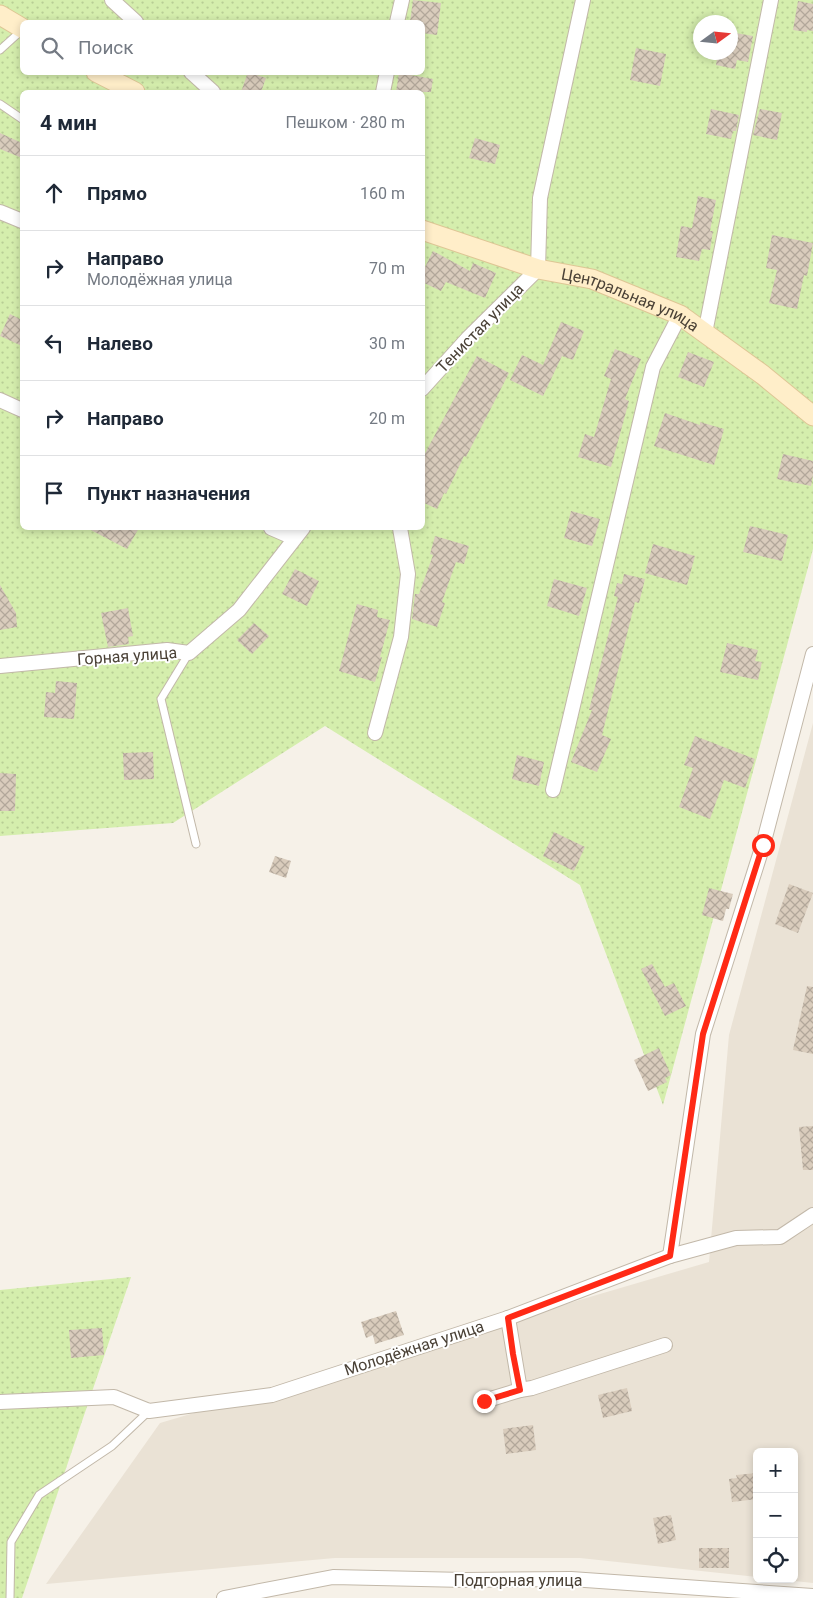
<!DOCTYPE html>
<html lang="ru">
<meta charset="utf-8">
<style>
:root{--surface:#fff;--page:#f2f2f3;--text:#1f2937;--muted:#747a83;--line:#e0e1e3}
body{margin:0;font-family:Roboto,sans-serif;background:var(--page);color:var(--text)}
.controls{position:absolute;right:15px;bottom:15px;display:grid;overflow:hidden;border-radius:8px;box-shadow:0 2px 8px #0003}
.controls button{width:45px;height:45px;display:grid;place-items:center;padding:0;border:0;border-bottom:1px solid var(--line);background:var(--surface);color:var(--text);font:25px sans-serif}
.compass{position:absolute;left:693px;top:15px;width:45px;height:45px;border-radius:50%;background:var(--surface);box-shadow:0 2px 8px #0003;rotate:75deg}
.stop{position:absolute;width:15px;height:15px;margin:-11px;border:4px solid #ff2a16;border-radius:50%;background:#fff}
.stop.end{background:#ff2a16;border-color:#fff;box-shadow:0 1px 5px #0008}
.list{margin:0;padding:0;list-style:none}
h2{display:flex;justify-content:space-between;align-items:center;height:65px;margin:0;padding:0 20px;font-size:21px}
h2 small{font-size:16px;font-weight:400;color:var(--muted)}
.list li{display:grid;grid-template-columns:32px 1fr auto;gap:15px;align-items:center;box-sizing:border-box;height:75px;padding:0 20px;border-top:1px solid var(--line)}
.list b{display:block;font-size:19px;white-space:nowrap}
.list p{margin:0;font-size:16px;white-space:nowrap;color:var(--muted)}
.list em{font-size:16px;font-style:normal;color:var(--muted)}
.icon{flex:none;width:28px;height:28px;fill:none;stroke:currentColor;stroke-width:2;stroke-linecap:round;stroke-linejoin:round}
.map{position:relative;flex:none;width:813px;height:1598px;overflow:hidden}
.search{position:absolute;background:var(--surface);box-shadow:0 2px 8px #0003;left:20px;top:20px;width:405px;height:55px;display:flex;align-items:center;gap:12px;box-sizing:border-box;padding:0 18px;border-radius:8px;color:var(--muted);font-size:19px}
.panel{position:absolute;background:var(--surface);box-shadow:0 2px 8px #0003;left:20px;top:90px;width:405px;height:440px;border-radius:8px}
.map>svg:first-child{display:block}
</style>
<div class="map">
<svg width="813" height="1598" viewBox="0 0 813 1598">
<defs>
<pattern id="grass-dots" width="8" height="8" patternUnits="userSpaceOnUse" patternTransform="scale(1.25)"><rect width="8" height="8" fill="#d5eead"/><path d="M2 2h.1M6 6h.1" fill="none" stroke="#b8cd95" stroke-width="1.8" stroke-linecap="round"/></pattern>
<pattern id="building-cross-hatch" width="8" height="8" patternUnits="userSpaceOnUse" patternTransform="scale(1.25)"><rect width="8" height="8" fill="#d9ccbc"/><path d="M0 0l8 8M0 8l8-8" fill="none" stroke="#b2a79a"/></pattern>
</defs>
<rect width="100%" height="100%" fill="#f6f1e8"/>
<!-- residential -->
<path fill="#eae2d5" d="M 813,723 L 813,1583 L 776,1579 L 794,1579 L 794,1452 L 757,1452 L 757,1577 L 580,1558 L 335,1558 L 46,1584 L 160,1423 L 709,1262 L 729,1035 Z"/>
<!-- grass -->
<g fill="url(#grass-dots)" fill-rule="evenodd">
<path d="M 0,0 L 813,0 L 813,549 L 663,1105 L 580,885 L 325,726 L 173,823 L 0,836 ZM 22,22 L 422,22 L 422,72 L 22,72 ZM 700,22 L 730,22 L 730,52 L 700,52 ZM 22,92 L 422,92 L 422,528 L 22,528 Z"/>
<path d="M 131,1277 L 22,1598 L 0,1598 L 0,1290 Z"/>
</g>
<!-- building -->
<g fill="url(#building-cross-hatch)">
<path d="M 413,0 L 441,3 L 437,35 L 422,33 L 422,22 L 410,22 Z"/>
<path d="M 798,1 L 813,4 L 813,31 L 807,30 L 807,32 L 793,30 Z"/>
<path d="M 730,32 L 753,36 L 748,62 L 737,60 L 735,69 L 716,65 L 718,52 L 730,52 Z"/>
<path d="M 636,48 L 666,54 L 660,86 L 630,80 Z"/>
<path d="M 248,72 L 266,78 L 261,92 L 241,92 Z"/>
<path d="M 399,73 L 433,79 L 431,92 L 396,92 Z"/>
<path d="M 711,109 L 739,115 L 736,131 L 733,131 L 731,139 L 706,134 Z"/>
<path d="M 760,109 L 782,113 L 777,140 L 753,135 Z"/>
<path d="M 0,133 L 22,143 L 22,158 L 0,149 Z"/>
<path d="M 475,138 L 500,145 L 495,164 L 469,158 Z"/>
<path d="M 698,196 L 716,200 L 710,231 L 713,231 L 710,250 L 702,249 L 699,261 L 676,257 L 681,226 L 692,228 Z"/>
<path d="M 772,235 L 813,243 L 807,276 L 804,275 L 797,309 L 769,303 L 777,270 L 766,268 Z"/>
<path d="M 433,251 L 470,271 L 473,263 L 496,273 L 485,298 L 446,282 L 441,291 L 422,282 L 422,273 Z"/>
<path d="M 10,314 L 22,320 L 22,346 L 0,336 Z"/>
<path d="M 561,322 L 584,331 L 573,360 L 562,356 L 543,396 L 510,380 L 522,355 L 543,365 Z"/>
<path d="M 615,349 L 641,359 L 625,399 L 629,401 L 611,467 L 578,457 L 585,434 L 594,437 L 611,379 L 604,376 Z"/>
<path d="M 688,352 L 714,362 L 704,387 L 678,377 Z"/>
<path d="M 477,356 L 509,373 L 466,457 L 464,456 L 446,494 L 444,493 L 437,509 L 422,502 L 422,459 Z"/>
<path d="M 665,413 L 700,425 L 700,422 L 724,429 L 714,465 L 654,446 Z"/>
<path d="M 783,454 L 813,461 L 813,475 L 811,486 L 777,479 Z"/>
<path d="M 571,511 L 600,519 L 592,546 L 564,538 Z"/>
<path d="M 750,526 L 788,535 L 782,561 L 743,552 Z"/>
<path d="M 87,528 L 139,528 L 127,549 Z"/>
<path d="M 435,536 L 469,546 L 464,564 L 456,562 L 442,602 L 445,603 L 437,627 L 412,619 L 415,594 L 419,594 L 433,555 L 430,554 Z"/>
<path d="M 653,544 L 695,556 L 687,585 L 645,573 Z"/>
<path d="M 295,569 L 319,581 L 307,606 L 282,594 Z"/>
<path d="M 624,574 L 645,579 L 639,603 L 635,602 L 602,735 L 611,739 L 597,772 L 571,762 L 592,710 L 589,710 L 618,597 L 614,596 L 617,583 L 622,584 Z"/>
<path d="M 554,579 L 587,588 L 579,616 L 547,606 Z"/>
<path d="M 0,585 L 16,613 L 17,627 L 0,630 Z"/>
<path d="M 357,604 L 378,610 L 377,617 L 390,620 L 380,657 L 382,657 L 375,682 L 339,671 Z"/>
<path d="M 128,608 L 133,636 L 128,637 L 129,644 L 108,647 L 101,613 Z"/>
<path d="M 254,623 L 269,636 L 252,654 L 237,640 Z"/>
<path d="M 727,643 L 758,650 L 755,661 L 762,662 L 758,680 L 720,672 Z"/>
<path d="M 56,681 L 77,683 L 74,719 L 44,717 L 46,692 L 55,693 Z"/>
<path d="M 695,736 L 755,759 L 745,788 L 724,780 L 710,819 L 679,807 L 693,768 L 684,765 Z"/>
<path d="M 153,752 L 154,779 L 124,780 L 123,753 Z"/>
<path d="M 517,755 L 544,762 L 539,786 L 512,779 Z"/>
<path d="M 0,773 L 16,774 L 15,811 L 0,811 Z"/>
<path d="M 554,832 L 585,847 L 574,871 L 543,856 Z"/>
<path d="M 275,856 L 291,861 L 286,878 L 269,872 Z"/>
<path d="M 789,884 L 813,893 L 798,933 L 775,924 Z"/>
<path d="M 709,888 L 733,894 L 729,909 L 726,909 L 723,921 L 702,915 Z"/>
<path d="M 652,964 L 665,987 L 674,983 L 686,1006 L 665,1016 L 641,969 Z"/>
<path d="M 807,986 L 813,987 L 813,1054 L 793,1050 Z"/>
<path d="M 659,1048 L 671,1075 L 665,1078 L 667,1082 L 648,1091 L 634,1060 Z"/>
<path d="M 813,1126 L 813,1170 L 803,1170 L 799,1127 Z"/>
<path d="M 396,1311 L 404,1335 L 375,1344 L 373,1335 L 366,1338 L 361,1322 Z"/>
<path d="M 102,1328 L 104,1355 L 71,1358 L 69,1330 Z"/>
<path d="M 627,1388 L 632,1411 L 603,1418 L 598,1395 Z"/>
<path d="M 533,1425 L 536,1450 L 506,1454 L 503,1429 Z"/>
<path d="M 757,1473 L 757,1499 L 732,1502 L 729,1479 L 737,1478 L 736,1475 Z"/>
<path d="M 671,1515 L 676,1540 L 658,1544 L 653,1518 Z"/>
<rect x="699" y="1548" width="30" height="20"/>
</g>
<g fill="none" stroke-linecap="round" stroke-linejoin="round">
<!-- lane casing -->
<g stroke="#c2b8a9" stroke-width="9">
<g id="lane">
<path d="M 0,50 L 22,30"/>
<path d="M 0,104 L 22,119"/>
<path d="M 189,653 L 161,699 L 196,844"/>
<path d="M 10,1598 L 11,1542 L 39,1495 L 112,1446 L 149,1411"/>
</g>
</g>
<!-- street casing -->
<g stroke="#c2b8a9" stroke-width="16">
<g id="street">
<path d="M 112,0 L 136,22"/>
<path d="M 397,22 L 402,0"/>
<path d="M 191,72 L 213,92"/>
<path d="M 383,92 L 387,72"/>
<path d="M 0,212 L 22,221"/>
<path d="M 705,333 L 771,0"/>
<path d="M 422,389 L 468,338 L 538,269 L 540,198 L 583,0"/>
<path d="M 0,400 L 22,410"/>
<path d="M 271,528 L 294,538"/>
<path d="M 0,666 L 167,650 L 189,653 L 239,610 L 303,528"/>
<path d="M 375,733 L 401,637 L 408,574 L 400,528"/>
<path d="M 553,790 L 653,367 L 680,315"/>
<path d="M 670,1256 L 703,1034 L 763,845 L 813,654"/>
<path d="M 520,1390 L 532,1388 L 665,1345"/>
<path d="M 484,1401 L 520,1390 L 508,1318"/>
<path d="M 0,1402 L 114,1397 L 149,1411 L 272,1395 L 508,1318 L 670,1256 L 736,1238 L 780,1237 L 813,1215"/>
<path d="M 224,1598 L 333,1577 L 465,1580 L 571,1579 L 813,1596"/>
</g>
</g>
<!-- secondary casing -->
<g stroke="#dec695" stroke-width="21">
<g id="secondary">
<path d="M 0,15 L 22,28"/>
<path d="M 96,72 L 135,92"/>
<path id="s1" d="M 422,230 L 538,269 L 592,279 L 680,315 L 763,375 L 813,416"/>
</g>
</g>
<!-- lane -->
<use href="#lane" stroke="#fff" stroke-width="7"/>
<!-- street -->
<use href="#street" stroke="#fff" stroke-width="14"/>
<!-- secondary -->
<use href="#secondary" stroke="#ffeec9" stroke-width="19"/>
</g>
<g fill="none" stroke-linecap="round" stroke-linejoin="round">
<!-- route -->
<path stroke="#ff2a16" stroke-width="6" d="M 484,1401 L 520,1390 L 513,1354 L 508,1318 L 670,1256 L 703,1034 L 763,845"/>
</g>
<g text-anchor="middle" dominant-baseline="central" stroke-width="4" stroke-linejoin="round" paint-order="stroke">
<!-- street labels -->
<g font-size="16" fill="#4a4136" stroke="#fff">
<text stroke="none"><textPath href="#s1" startOffset="220">Центральная улица</textPath></text>
<text transform="translate(480 328) rotate(-46)">Тенистая улица</text>
<text transform="translate(127 656) rotate(-4)">Горная улица</text>
<text transform="translate(414 1348) rotate(-18)">Молодёжная улица</text>
<text x="518" y="1580">Подгорная улица</text>
</g>
</g>
</svg>
<div class="controls">
<button>+</button>
<button>−</button>
<button><svg class="icon" aria-label="locate" viewBox="0 0 24 24"><circle cx="12" cy="12" r="6"/><path d="M12 2v4M12 18v4M2 12h4M18 12h4"/></svg></button>
</div>
<svg class="compass" viewBox="-18 -18 36 36"><path d="M0-13l5 13h-10z" fill="#e53935"/><path d="M0 13l5-13h-10z" fill="#747a83"/></svg>
<div class="stop" style="left:763px;top:845px"></div>
<div class="stop end" style="left:484px;top:1401px"></div>
<div class="search"><svg class="icon" aria-label="search" viewBox="0 0 24 24"><circle cx="10" cy="10" r="6"/><path d="M15 15l6 6"/></svg>Поиск</div>
<section class="panel">
<h2>4 мин<small>Пешком · 280 m</small></h2>
<ul class="list">
<li><svg class="icon" aria-label="ahead" viewBox="0 0 24 24"><path d="M12 20V5M6 11l6-6 6 6"/></svg><div><b>Прямо</b></div><em>160 m</em></li>
<li><svg class="icon" aria-label="right" viewBox="0 0 24 24"><path d="M7 20v-9h11M14 6l5 5-5 5"/></svg><div><b>Направо</b><p>Молодёжная улица</p></div><em>70 m</em></li>
<li><svg class="icon" aria-label="left" viewBox="0 0 24 24"><path d="M17 20v-9H6M10 6l-5 5 5 5"/></svg><div><b>Налево</b></div><em>30 m</em></li>
<li><svg class="icon" aria-label="right" viewBox="0 0 24 24"><path d="M7 20v-9h11M14 6l5 5-5 5"/></svg><div><b>Направо</b></div><em>20 m</em></li>
<li><svg class="icon" aria-label="arrive" viewBox="0 0 24 24"><path d="M6 21V4h12l-3 4 3 4H6"/></svg><div><b>Пункт назначения</b></div></li>
</ul>
</section>
</div>
